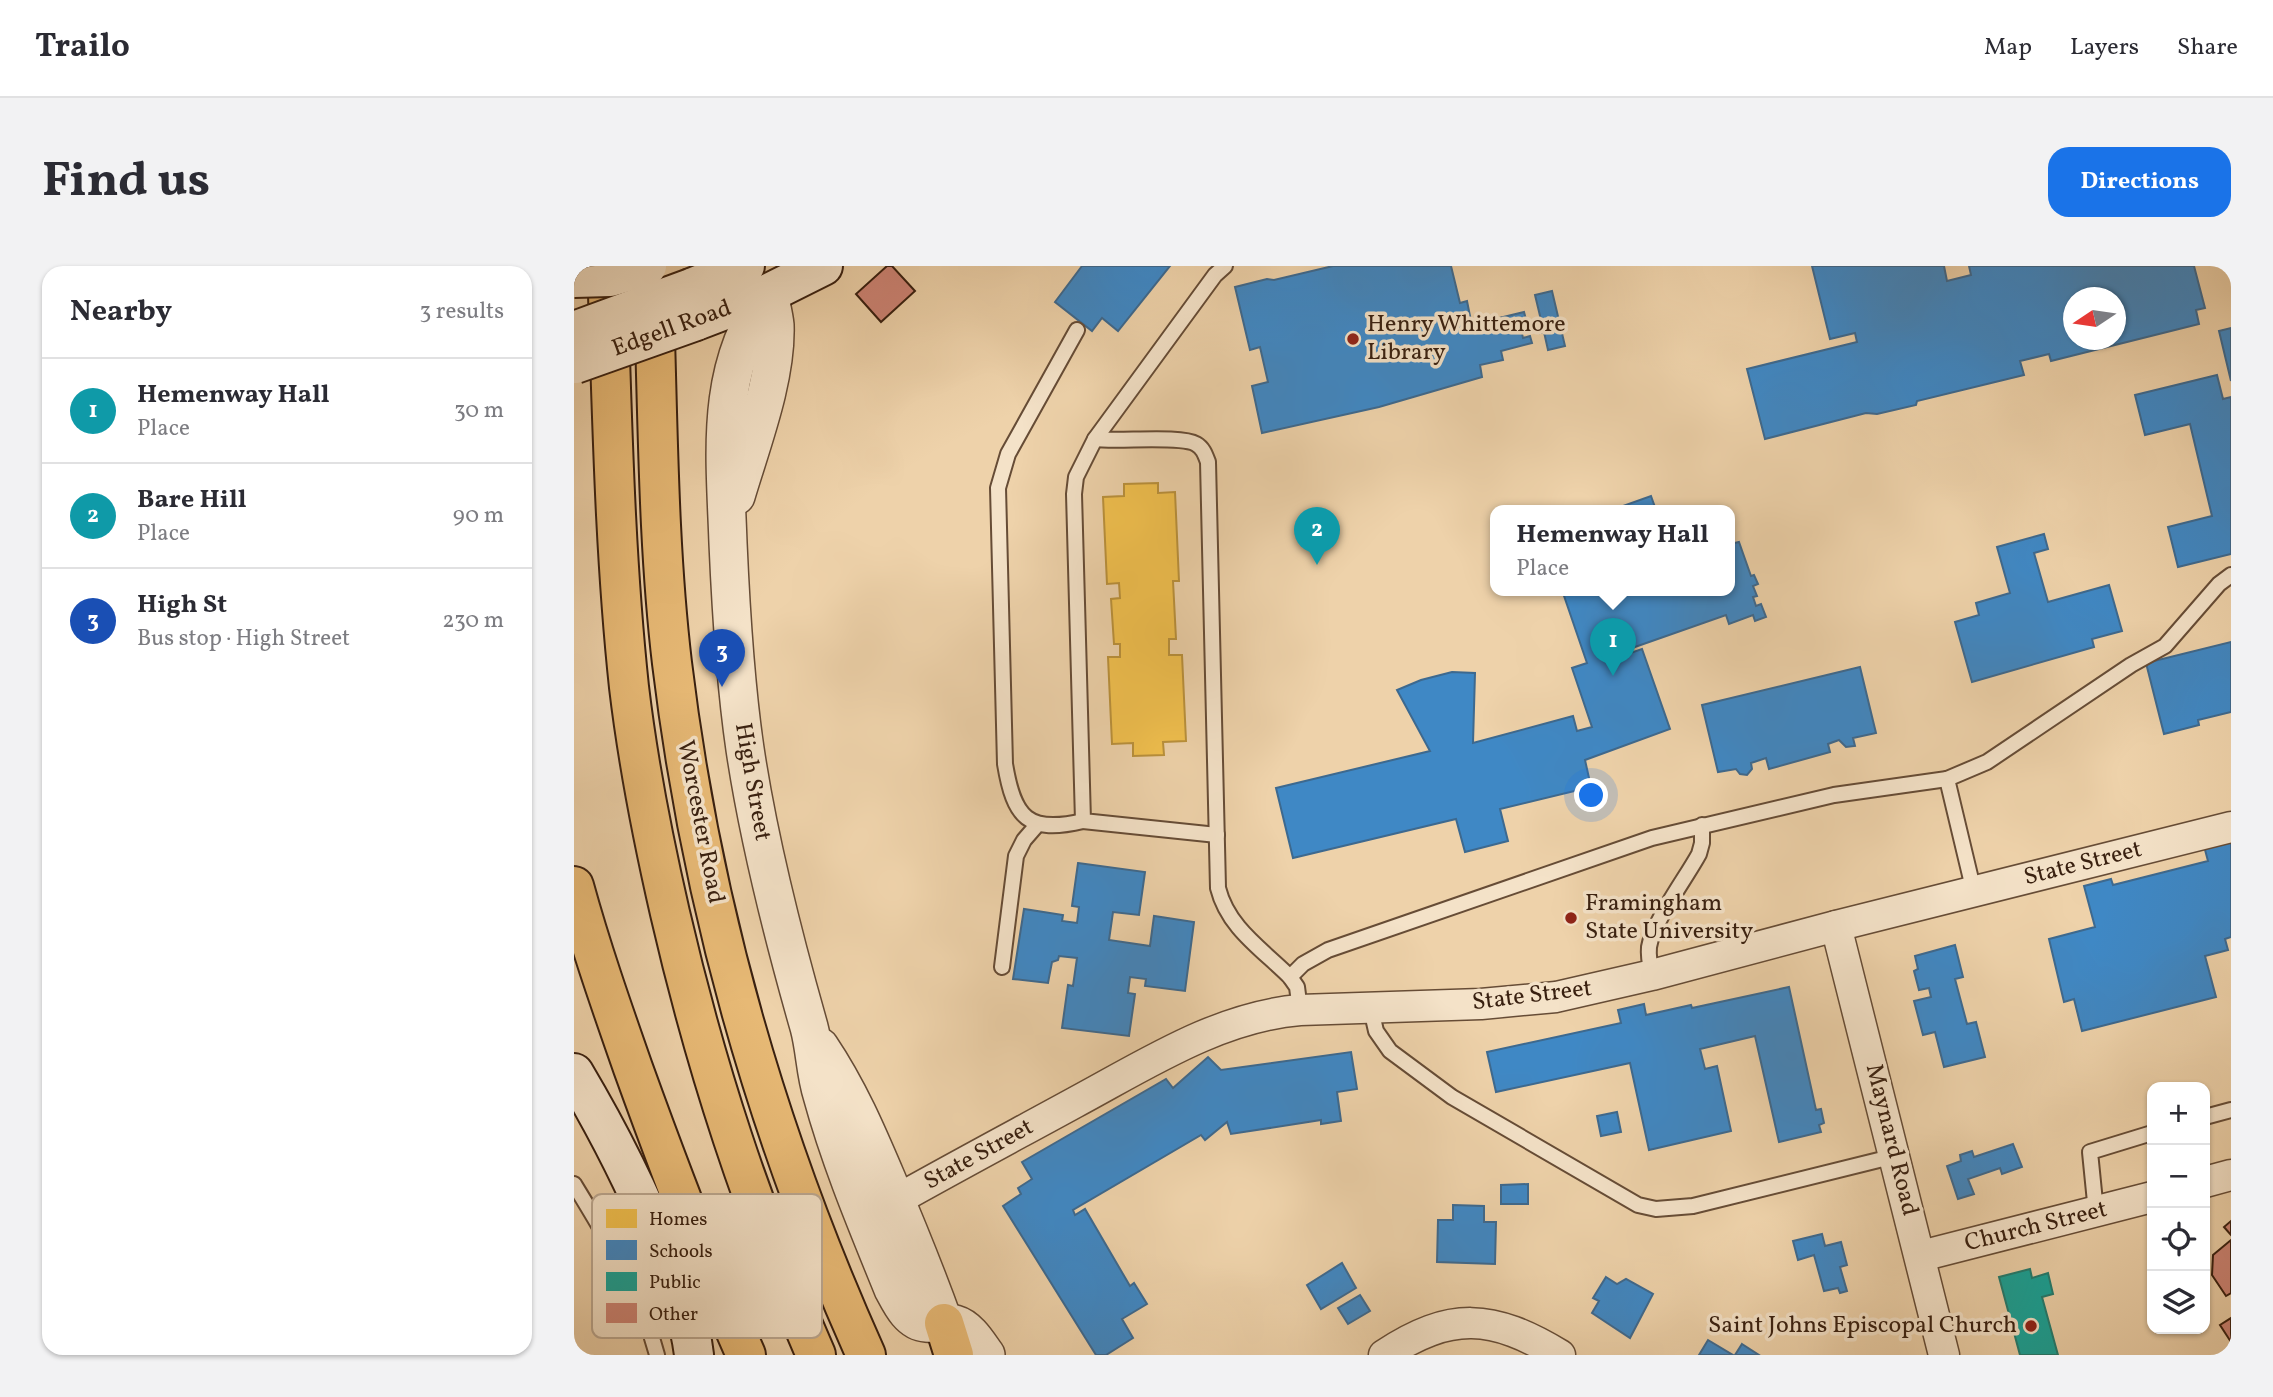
<!DOCTYPE html>
<meta charset="utf-8">
<style>
:root{--surface:#fff;--page:#f2f2f3;--text:#2b2b33;--muted:#7c7c81;--line:#e1e1e2;--accent:#1a73e8}
body{margin:0;font-family:Vollkorn,serif;background:var(--page);color:var(--text)}
.controls{position:absolute;right:21px;bottom:21px;display:grid;overflow:hidden;border-radius:14px;box-shadow:0 2px 5px #0004}
.controls button{width:63px;height:63px;display:grid;place-items:center;padding:0;border:0;border-bottom:2px solid var(--line);background:var(--surface);color:var(--text);font:35px sans-serif}
.compass{position:absolute;left:1489px;top:21px;width:63px;height:63px;border-radius:50%;background:var(--surface);box-shadow:0 2px 5px #0004;rotate:257deg}
.you{position:absolute;left:1018px;top:530px;width:24px;height:24px;margin:-18px;border:5px solid #fff;border-radius:50%;background:#1a73e8;box-shadow:0 0 0 10px #1a73e833}
.badge{display:grid;place-items:center;width:46px;height:46px;border-radius:50%;background:var(--accent);color:#fff;font-size:23px;font-weight:700}
.pin{position:absolute;translate:-50% -58px;filter:drop-shadow(0 2px 4px #0008)}
.pin::after{content:'';position:absolute;top:37px;width:24px;height:21px;background:inherit;clip-path:polygon(0 0,100% 0,50% 100%)}
.popup{position:absolute;left:916px;top:239px;width:245px;height:91px;box-sizing:border-box;display:grid;place-content:center;border-radius:14px;background:var(--surface);filter:drop-shadow(0 2px 5px #0005);font-size:23px;white-space:nowrap;color:var(--muted)}
.popup b{font-size:26px;color:var(--text)}
.popup::after{content:'';position:absolute;left:50%;top:100%;margin-left:-14px;border:14px solid transparent;border-top-color:var(--surface)}
.list{margin:0;padding:0;list-style:none}
h2{display:flex;justify-content:space-between;align-items:center;height:91px;margin:0;padding:0 28px;font-size:30px}
h2 small{font-size:23px;font-weight:400;color:var(--muted)}
.list li{display:grid;grid-template-columns:46px 1fr auto;gap:21px;align-items:center;box-sizing:border-box;height:105px;padding:0 28px;border-top:2px solid var(--line)}
.list b{display:block;font-size:26px;white-space:nowrap}
.list p{margin:0;font-size:23px;white-space:nowrap;color:var(--muted)}
.list em{font-size:23px;font-style:normal;color:var(--muted)}
.icon{flex:none;width:38px;height:38px;fill:none;stroke:currentColor;stroke-width:2;stroke-linecap:round;stroke-linejoin:round}
.map{position:relative;flex:none;width:1657px;height:1089px;overflow:hidden;border-radius:21px}
header{display:flex;align-items:center;gap:42px;box-sizing:border-box;height:98px;padding:0 35px;background:var(--surface);border-bottom:2px solid var(--line)}
header strong{font-size:33px}
nav{display:flex;gap:38px;margin-inline-start:auto;font-size:24px}
.intro{display:flex;align-items:center;justify-content:space-between;box-sizing:border-box;height:168px;padding:0 42px}
h1{margin:0;font-size:49px}
.button{padding:18px 32px;border-radius:21px;background:var(--accent);color:#fff;font-size:24px;font-weight:700}
main{display:flex;gap:42px;padding:0 42px}
aside{flex:1;background:var(--surface);border-radius:21px;box-shadow:0 2px 5px #0004}
.map>svg:first-child{display:block}
</style>
<header>
<strong>Trailo</strong>
<nav><a>Map</a><a>Layers</a><a>Share</a></nav>
</header>
<div class="intro"><h1>Find us</h1><a class="button">Directions</a></div>
<main>
<aside>
<h2>Nearby<small>3 results</small></h2>
<ul class="list">
<li><span class="badge" style="background:#0f9aa8">1</span><div><b>Hemenway Hall</b><p>Place</p></div><em>30 m</em></li>
<li><span class="badge" style="background:#0f9aa8">2</span><div><b>Bare Hill</b><p>Place</p></div><em>90 m</em></li>
<li><span class="badge" style="background:#1a4fb4">3</span><div><b>High St</b><p>Bus stop · High Street</p></div><em>230 m</em></li>
</ul>
</aside>
<div class="map">
<svg width="1657" height="1089" viewBox="0 0 1657 1089">
<rect width="100%" height="100%" fill="#eed2aa"/>
<filter id="stains"><feTurbulence type="fractalNoise" baseFrequency=".00286" numOctaves="4"/><feColorMatrix values="0 0 0 0 .2 0 0 0 0 .09 0 0 0 0 .02 0 0 0 .5 -.17"/></filter>
<radialGradient id="worn" r=".72"><stop offset=".6" stop-color="#630" stop-opacity="0"/><stop offset="1" stop-color="#630" stop-opacity=".3"/></radialGradient>
<!-- homes -->
<path fill="#f2c14e" stroke="#ba913b" stroke-width="2" d="M 584,217 L 584,227 L 601,226 L 605,315 L 599,315 L 602,373 L 595,373 L 595,389 L 608,389 L 612,475 L 589,476 L 590,489 L 559,490 L 559,477 L 538,478 L 534,391 L 546,391 L 546,378 L 540,378 L 537,333 L 546,332 L 545,317 L 533,318 L 529,231 L 550,230 L 550,218 Z"/>
<!-- schools -->
<g fill="#3f88c5" stroke="#3d698f" stroke-width="2" fill-rule="evenodd">
<path d="M 508,0 L 596,0 L 544,65 L 528,52 L 518,65 L 481,36 Z"/>
<path d="M 759,0 L 877,0 L 886,37 L 893,35 L 897,55 L 920,49 L 921,53 L 950,46 L 953,57 L 946,59 L 949,72 L 956,70 L 958,77 L 927,85 L 929,94 L 906,99 L 908,111 L 805,141 L 688,167 L 678,120 L 694,116 L 686,81 L 676,84 L 661,21 L 693,13 L 700,14 Z"/>
<path d="M 1238,0 L 1370,0 L 1373,15 L 1397,9 L 1395,0 L 1620,0 L 1631,42 L 1622,44 L 1625,58 L 1477,95 L 1475,88 L 1446,95 L 1450,109 L 1343,135 L 1342,139 L 1303,148 L 1292,147 L 1191,173 L 1173,103 L 1283,76 L 1281,67 L 1256,73 ZM 1500,32 L 1542,32 L 1542,74 L 1500,74 Z"/>
<path d="M 978,25 L 991,80 L 974,84 L 970,66 L 966,67 L 963,55 L 967,54 L 961,29 Z"/>
<path d="M 1657,62 L 1657,115 L 1645,65 Z"/>
<path d="M 1643,109 L 1649,133 L 1657,131 L 1657,288 L 1604,301 L 1594,261 L 1638,250 L 1616,158 L 1571,169 L 1561,129 Z"/>
<path d="M 1077,230 L 1082,244 L 1038,244 Z"/>
<path d="M 1470,268 L 1474,283 L 1460,287 L 1474,336 L 1535,319 L 1548,365 L 1518,373 L 1520,381 L 1398,416 L 1381,356 L 1405,349 L 1402,337 L 1436,327 L 1423,281 Z"/>
<path d="M 1165,276 L 1177,310 L 1180,309 L 1184,318 L 1179,320 L 1183,330 L 1179,331 L 1182,340 L 1187,338 L 1192,351 L 1181,355 L 1179,349 L 1155,358 L 1152,349 L 1041,388 L 1042,392 L 1068,383 L 1096,463 L 1011,494 L 1017,521 L 926,543 L 934,575 L 891,586 L 882,553 L 719,592 L 702,522 L 856,485 L 823,424 L 847,414 L 878,406 L 901,407 L 899,477 L 999,450 L 1003,465 L 1018,461 L 998,402 L 1013,397 L 988,324 L 1156,324 L 1156,278 Z"/>
<path d="M 1657,376 L 1657,446 L 1624,454 L 1625,459 L 1590,468 L 1572,397 Z"/>
<path d="M 1286,401 L 1302,467 L 1279,472 L 1281,480 L 1272,481 L 1265,474 L 1254,478 L 1256,486 L 1195,503 L 1192,492 L 1177,497 L 1178,503 L 1173,509 L 1166,508 L 1162,503 L 1144,506 L 1128,439 Z"/>
<path d="M 1657,573 L 1657,671 L 1651,673 L 1654,684 L 1631,690 L 1642,731 L 1508,765 L 1500,733 L 1490,736 L 1475,673 L 1521,661 L 1510,620 L 1537,613 L 1539,619 L 1634,595 L 1630,580 Z"/>
<path d="M 504,597 L 571,606 L 565,649 L 539,646 L 535,674 L 576,680 L 580,650 L 620,656 L 611,725 L 571,720 L 572,713 L 556,711 L 554,727 L 561,728 L 555,770 L 488,762 L 494,719 L 499,720 L 503,692 L 485,690 L 484,694 L 478,696 L 474,717 L 439,713 L 450,643 L 489,649 L 488,655 L 503,657 L 505,641 L 498,640 Z"/>
<path d="M 1381,679 L 1389,711 L 1381,713 L 1393,758 L 1402,756 L 1411,791 L 1370,801 L 1361,766 L 1349,769 L 1340,735 L 1357,731 L 1355,722 L 1345,724 L 1340,705 L 1344,703 L 1341,690 Z"/>
<path d="M 1215,721 L 1242,844 L 1247,843 L 1250,857 L 1245,859 L 1247,866 L 1205,876 L 1181,770 L 1126,783 L 1131,803 L 1143,800 L 1157,865 L 1075,884 L 1056,797 L 922,826 L 913,786 L 1047,757 L 1044,744 L 1070,738 L 1072,749 L 1117,739 L 1118,742 Z"/>
<path d="M 777,786 L 783,823 L 763,826 L 767,855 L 747,858 L 747,854 L 657,868 L 653,856 L 631,874 L 627,869 L 499,944 L 501,949 L 511,943 L 556,1020 L 560,1017 L 573,1038 L 548,1053 L 559,1072 L 532,1089 L 522,1089 L 429,940 L 447,928 L 444,922 L 458,913 L 448,896 L 592,813 L 599,822 L 634,791 L 647,804 Z"/>
<path d="M 1043,846 L 1047,866 L 1027,870 L 1023,850 Z"/>
<path d="M 1439,878 L 1448,901 L 1428,908 L 1426,902 L 1394,913 L 1400,928 L 1384,933 L 1373,900 L 1387,895 L 1386,889 L 1398,885 L 1400,891 Z"/>
<path d="M 954,918 L 954,938 L 927,938 L 927,919 Z"/>
<path d="M 879,939 L 910,940 L 910,956 L 922,956 L 921,998 L 863,996 L 864,954 L 879,954 Z"/>
<path d="M 1248,968 L 1251,980 L 1267,976 L 1273,999 L 1266,1001 L 1273,1025 L 1266,1027 L 1264,1022 L 1250,1025 L 1240,989 L 1224,994 L 1219,975 Z"/>
<path d="M 768,997 L 782,1022 L 747,1043 L 733,1019 Z"/>
<path d="M 1032,1011 L 1043,1018 L 1052,1013 L 1079,1028 L 1056,1072 L 1018,1047 L 1025,1035 L 1019,1032 Z"/>
<path d="M 786,1029 L 796,1045 L 774,1058 L 764,1042 Z"/>
<path d="M 1134,1074 L 1159,1089 L 1125,1089 Z"/>
<path d="M 1168,1078 L 1185,1089 L 1161,1089 Z"/>
</g>
<!-- public -->
<path fill="#17a398" stroke="#217c6f" stroke-width="2" d="M 1456,1003 L 1458,1012 L 1474,1007 L 1479,1028 L 1468,1031 L 1484,1089 L 1446,1089 L 1425,1011 Z"/>
<!-- building -->
<g fill="#cd8475" stroke="#392010" stroke-width="2">
<path d="M 313,0 L 318,0 L 341,25 L 307,56 L 282,28 Z"/>
<path d="M 1657,955 L 1657,969 L 1650,961 Z"/>
<path d="M 1657,974 L 1657,1027 L 1652,1030 L 1638,1009 L 1639,989 Z"/>
<path d="M 1657,1052 L 1657,1076 L 1646,1059 Z"/>
</g>
<g fill="none" stroke-linecap="round" stroke-linejoin="round">
<!-- service casing -->
<g stroke="#664c36" stroke-width="18">
<g id="service">
<path d="M 503,64 L 434,188 L 424,222 L 431,498 C 440,552 454,568 509,555"/>
<path d="M 521,173 C 544,176 607,169 622,178 C 629,182 631,188 634,196 L 644,622 C 654,662 688,683 716,711 L 723,721 L 726,744"/>
<path d="M 643,569 L 509,555 L 500,228 L 502,211 L 521,173 L 641,9 L 651,0"/>
<path d="M 1400,626 L 1373,513 L 1413,496 L 1557,399 L 1591,380 L 1645,318 L 1657,309"/>
<path d="M 428,701 L 442,590 L 450,574 L 463,559"/>
<path d="M 1078,709 C 1076,700 1074,691 1075,681 C 1079,656 1112,612 1125,588 L 1128,577 L 1128,559"/>
<path d="M 716,711 L 729,698 L 754,684 L 1078,572 L 1260,529 L 1373,513"/>
<path d="M 797,743 L 802,765 L 816,785 L 878,831 L 1064,939 L 1082,943 L 1119,940 L 1321,890"/>
<path d="M 1631,851 L 1657,844"/>
<path d="M 0,918 C 33,972 67,1027 83,1089"/>
<path d="M 1522,946 L 1516,886 L 1578,867"/>
<path d="M 49,1003 L 85,984"/>
</g>
</g>
<!-- minor casing -->
<g stroke="#664c36" stroke-width="33">
<g id="minor">
<path d="M 1262,660 L 1370,1089"/>
<path d="M 1631,916 L 1657,909"/>
<path d="M 303,945 C 368,908 434,873 500,837 C 571,799 644,751 726,744 L 907,738 L 982,731 L 1078,709 L 1262,660 L 1657,561"/>
<path d="M 1347,990 L 1578,931"/>
<path d="M 810,1089 C 877,1045 918,1048 986,1089"/>
</g>
</g>
<!-- tertiary casing -->
<g stroke="#664c36" stroke-width="40">
<g id="tertiary">
<path d="M 195,27 C 140,103 151,188 154,277 C 157,346 161,415 171,483 C 185,577 209,670 235,761 C 241,783 241,807 248,829 C 266,895 293,959 319,1023 C 326,1036 335,1056 352,1057 C 362,1058 372,1056 381,1058 C 395,1062 404,1078 412,1089"/>
<path d="M 162,230 C 177,179 203,113 201,59 C 200,49 197,38 195,27"/>
<path d="M 246,781 C 275,824 294,869 314,916 C 334,963 353,1010 370,1057"/>
</g>
</g>
<!-- secondary casing -->
<g stroke="#392010" stroke-width="42">
<g id="secondary">
<path d="M 117,22 L 171,0"/>
<path d="M 122,55 L 195,27 L 249,0"/>
<path d="M 0,807 C 35,866 66,927 91,991 C 104,1023 116,1055 120,1089"/>
</g>
</g>
<!-- trunk casing -->
<g stroke="#392010" stroke-width="42">
<g id="trunk">
<path d="M 33,0 C 38,140 40,281 55,421 C 64,497 79,573 96,647 C 132,803 178,943 242,1089"/>
<path d="M 80,39 C 84,158 84,279 98,397 C 127,637 193,869 292,1089"/>
<path d="M 0,620 C 17,682 38,742 59,802 C 94,899 130,995 172,1089"/>
<path d="M 370,1057 L 380,1089"/>
</g>
</g>
<!-- service -->
<use href="#service" stroke="#f4e2c8" stroke-width="14"/>
<!-- minor -->
<use href="#minor" stroke="#f4e2c8" stroke-width="30"/>
<!-- tertiary -->
<use href="#tertiary" stroke="#f4e2c8" stroke-width="37"/>
<!-- secondary -->
<use href="#secondary" stroke="#f4e2c8" stroke-width="38"/>
<!-- trunk -->
<use href="#trunk" stroke="#e7b975" stroke-width="38"/>
<!-- secondary-bridge casing -->
<g stroke="#392010" stroke-width="42" stroke-linecap="butt">
<g id="secondary-bridge">
<path d="M 0,12 L 36,11 L 73,0"/>
<path d="M 0,65 L 117,22"/>
<path d="M 1,98 L 122,55"/>
</g>
</g>
<!-- secondary-bridge -->
<use href="#secondary-bridge" stroke="#f4e2c8" stroke-width="38"/>
</g>
<!-- markers -->
<g fill="#8f2418" stroke="#f4e2c8" stroke-width="2.5">
<circle cx="779" cy="73" r="7"/>
<circle cx="997" cy="652" r="7"/>
<circle cx="1457" cy="1060" r="7"/>
</g>
<g text-anchor="middle" dominant-baseline="central" stroke-width="7" stroke-linejoin="round" paint-order="stroke">
<!-- poi labels -->
<g font-size="24" fill="#392010" stroke="#f4e2c8" text-anchor="start">
<text x="793" y="59">Henry Whittemore<tspan x="793" dy="28">Library</tspan></text>
<text x="1011" y="638">Framingham<tspan x="1011" dy="28">State University</tspan></text>
<text x="1443" y="1060" text-anchor="end">Saint Johns Episcopal Church</text>
</g>
<!-- street labels -->
<g font-size="24" fill="#392010" stroke="#f4e2c8">
<text transform="translate(98 63) rotate(-20)">Edgell Road</text>
<text transform="translate(178 516) rotate(80)">High Street</text>
<text transform="translate(126 556) rotate(79)">Worcester Road</text>
<text transform="translate(1509 598) rotate(-14)">State Street</text>
<text transform="translate(958 730) rotate(-7)">State Street</text>
<text transform="translate(1317 874) rotate(76)">Maynard Road</text>
<text transform="translate(405 889) rotate(-29)">State Street</text>
<text transform="translate(1462 961) rotate(-14)">Church Street</text>
</g>
</g>
<!-- legend -->
<rect x="18" y="928" width="230" height="144" rx="10" fill="#f4e2c8" stroke="#bca891" stroke-width="2"/>
<rect x="32" y="943" width="31" height="19" fill="#f2c14e"/>
<rect x="32" y="974" width="31" height="20" fill="#3f88c5"/>
<rect x="32" y="1006" width="31" height="19" fill="#17a398"/>
<rect x="32" y="1037" width="31" height="20" fill="#cd8475"/>
<g font-size="19" fill="#392010">
<text x="75" y="959">Homes</text>
<text x="75" y="991">Schools</text>
<text x="75" y="1022">Public</text>
<text x="75" y="1054">Other</text>
</g>
<rect width="100%" height="100%" filter="url(#stains)"/>
<rect width="100%" height="100%" fill="url(#worn)"/>
</svg>
<div class="controls">
<button>+</button>
<button>−</button>
<button><svg class="icon" aria-label="locate" viewBox="0 0 24 24"><circle cx="12" cy="12" r="6"/><path d="M12 2v4M12 18v4M2 12h4M18 12h4"/></svg></button>
<button><svg class="icon" aria-label="layers" viewBox="0 0 24 24"><path d="M12 4l9 5-9 5-9-5zM3 14l9 5 9-5"/></svg></button>
</div>
<svg class="compass" viewBox="-18 -18 36 36"><path d="M0-13l5 13h-10z" fill="#e53935"/><path d="M0 13l5-13h-10z" fill="#7c7c81"/></svg>
<div class="you"></div>
<div class="pin badge" style="left:1039px;top:410px;background:#0f9aa8">1</div>
<div class="popup"><b>Hemenway Hall</b>Place</div>
<div class="pin badge" style="left:743px;top:299px;background:#0f9aa8">2</div>
<div class="pin badge" style="left:148px;top:421px;background:#1a4fb4">3</div>
</div>
</main>
